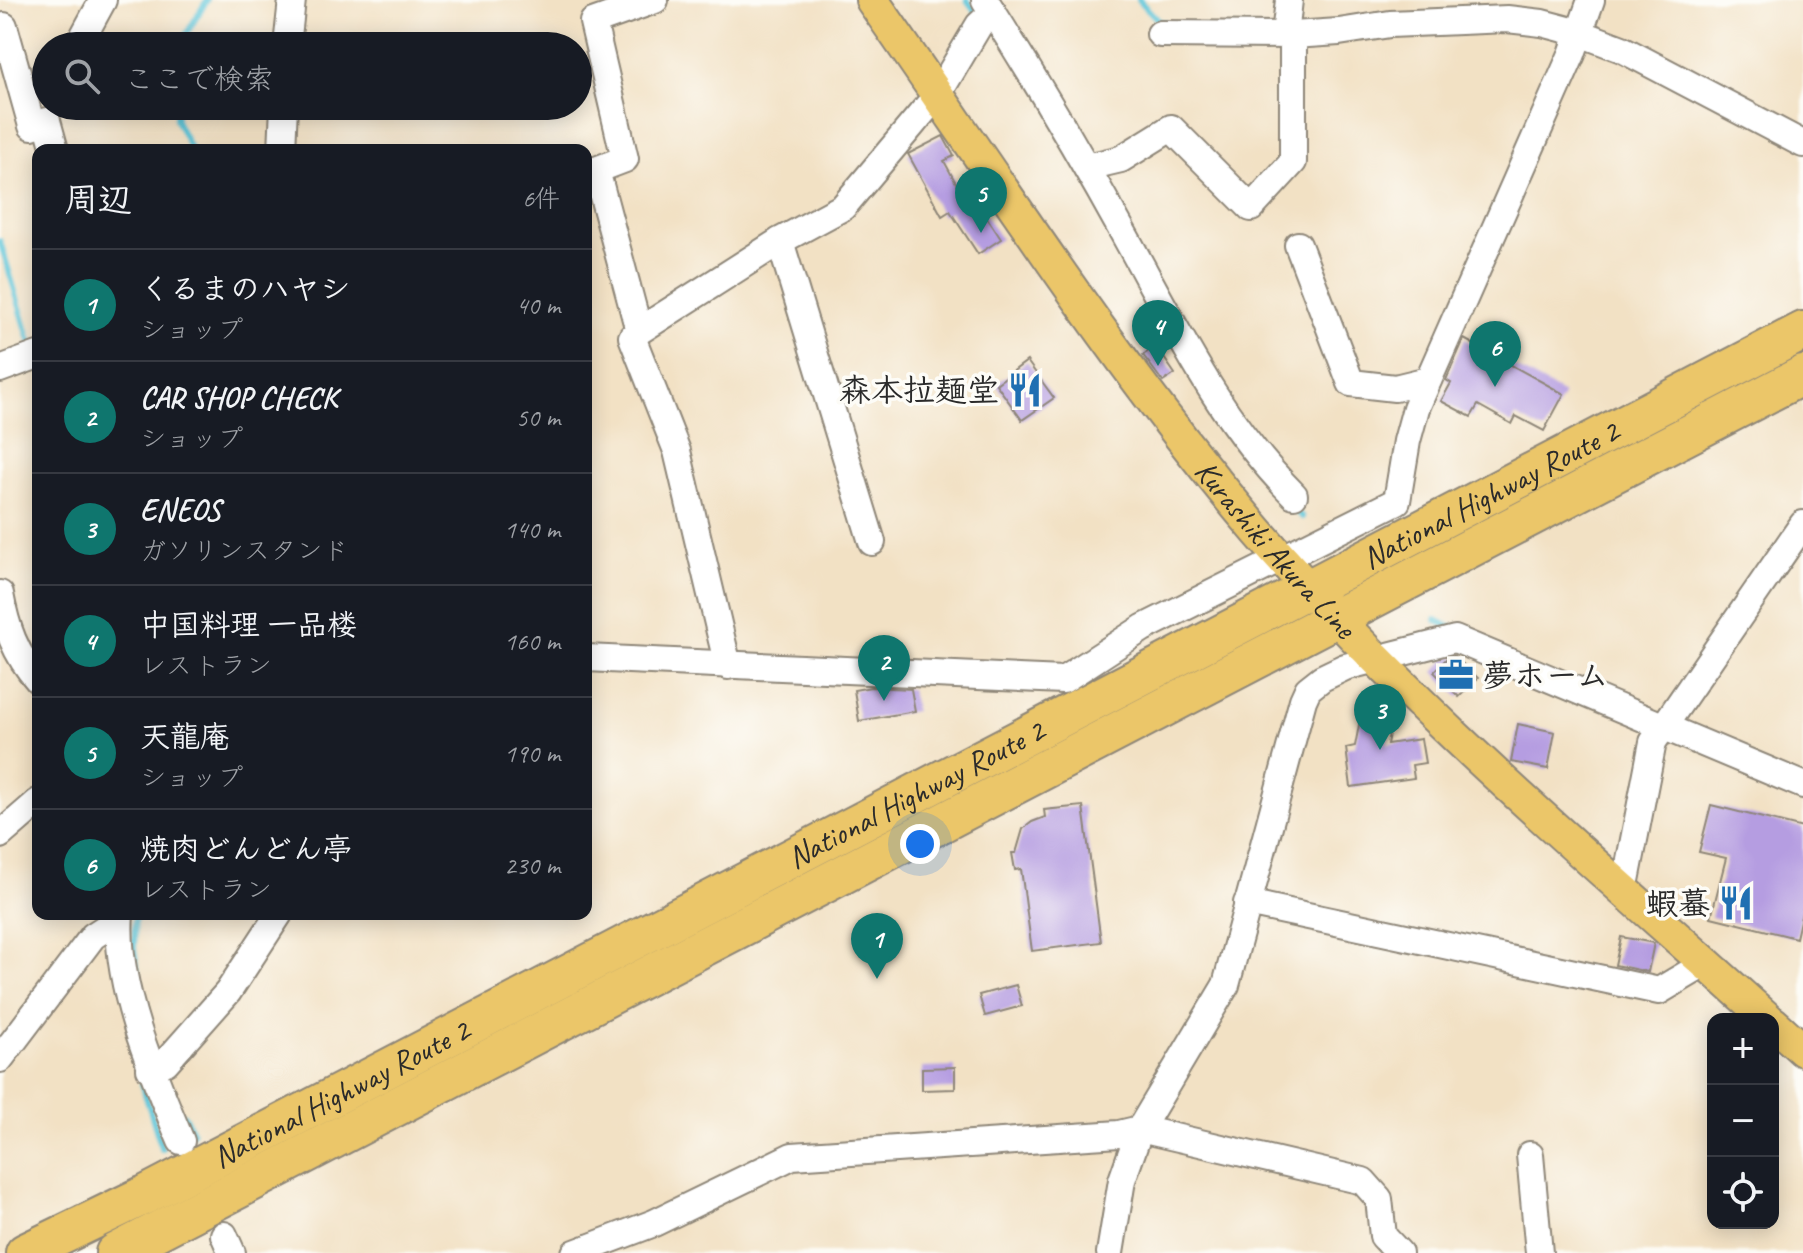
<!DOCTYPE html>
<html lang="ja">
<meta charset="utf-8">
<style>
:root{--surface:#171b24;--page:#242831;--text:#f1f3f6;--muted:#9ea1a6;--line:#363941;--accent:#0f766e}
body{margin:0;font-family:Caveat,"Klee One",sans-serif;background:var(--page);color:var(--text)}
.controls{position:absolute;right:24px;bottom:24px;display:grid;overflow:hidden;border-radius:16px;box-shadow:0 4px 20px #0003}
.controls button{width:72px;height:72px;display:grid;place-items:center;padding:0;border:0;border-bottom:2px solid var(--line);background:var(--surface);color:var(--text);font:40px sans-serif}
.you{position:absolute;left:920px;top:844px;width:28px;height:28px;margin:-20px;border:6px solid #fff;border-radius:50%;background:#1a73e8;box-shadow:0 0 0 12px #1a73e833}
.badge{display:grid;place-items:center;width:52px;height:52px;border-radius:50%;background:var(--accent);color:#fff;font-size:26px;font-weight:700}
.pin{position:absolute;translate:-50% -66px;filter:drop-shadow(0 2px 4px #0008)}
.pin::after{content:'';position:absolute;top:42px;width:28px;height:24px;background:inherit;clip-path:polygon(0 0,100% 0,50% 100%)}
.list{margin:0;padding:0;list-style:none}
h2{display:flex;justify-content:space-between;align-items:center;height:104px;margin:0;padding:0 32px;font-size:34px}
h2 small{font-size:26px;font-weight:400;color:var(--muted)}
.list li{display:grid;grid-template-columns:52px 1fr auto;gap:24px;align-items:center;box-sizing:border-box;height:112px;padding:0 32px;border-top:2px solid var(--line)}
.list b{display:block;font-size:30px;white-space:nowrap}
.list p{margin:0;font-size:26px;white-space:nowrap;color:var(--muted)}
.list em{font-size:26px;font-style:normal;color:var(--muted)}
.icon{flex:none;width:44px;height:44px;fill:none;stroke:currentColor;stroke-width:2;stroke-linecap:round;stroke-linejoin:round}
.map{position:relative;flex:none;width:1803px;height:1253px;overflow:hidden}
.search{position:absolute;background:var(--surface);box-shadow:0 4px 20px #0003;left:32px;top:32px;width:560px;height:88px;display:flex;align-items:center;gap:20px;box-sizing:border-box;padding:0 28px;border-radius:44px;color:var(--muted);font-size:30px}
.panel{position:absolute;background:var(--surface);box-shadow:0 4px 20px #0003;left:32px;top:144px;width:560px;height:776px;border-radius:16px}
.map>svg:first-child{display:block}
</style>
<div class="map">
<svg width="1803" height="1253" viewBox="0 0 1803 1253">
<rect width="100%" height="100%" fill="#fdfcf7"/>
<filter id="ink" filterUnits="userSpaceOnUse"><feTurbulence type="fractalNoise" baseFrequency=".0125" numOctaves="2"/><feDisplacementMap in="SourceGraphic" scale="16" xChannelSelector="R" yChannelSelector="G"/><feConvolveMatrix kernelMatrix="1 2 1 2 8 2 1 2 1" color-interpolation-filters="sRGB"/></filter>
<filter id="wash" filterUnits="userSpaceOnUse"><feTurbulence type="fractalNoise" baseFrequency=".006" numOctaves="4" result="noise"/><feDisplacementMap in="SourceGraphic" scale="32" xChannelSelector="R" yChannelSelector="G"/><feGaussianBlur stdDeviation="1.8" result="paint"/><feColorMatrix in="noise" values="0 0 0 0 0 0 0 0 0 0 0 0 0 0 0 0 0 1.4 0 .05"/><feComposite in="paint" operator="in"/></filter>
<g filter="url(#wash)">
<rect width="100%" height="100%" fill="#f2e1c4"/>
<g fill="none" stroke-linecap="round" stroke-linejoin="round">
<!-- stream -->
<g stroke="#5cc5d8" stroke-width="6">
<path d="M 967,0 L 979,16"/>
<path d="M 1139,0 L 1160,22 L 1164,22"/>
<path d="M 179,46 L 207,0"/>
<path d="M 176,106 L 176,120 L 191,150"/>
<path d="M 0,241 L 31,344"/>
<path d="M 1285,502 L 1302,517"/>
<path d="M 1436,620 L 1454,629"/>
<path d="M 135,914 L 134,949 L 141,994"/>
<path d="M 142,1084 L 162,1149"/>
<path d="M 184,1115 L 193,1133"/>
</g>
</g>
<g id="blocks">
<!-- building -->
<g fill="#b59de1">
<path d="M 943,136 L 954,156 L 944,161 L 975,218 L 984,213 L 1001,239 L 978,254 L 950,211 L 942,216 L 908,154 Z"/>
<path d="M 1464,339 L 1564,394 L 1544,431 L 1516,416 L 1512,424 L 1478,405 L 1471,417 L 1441,401 L 1451,383 L 1446,380 Z"/>
<path d="M 1156,346 L 1175,374 L 1163,382 L 1143,355 Z"/>
<path d="M 1027,361 L 1054,398 L 1022,420 L 996,384 Z"/>
<path d="M 1454,656 L 1478,678 L 1459,697 L 1434,672 L 1448,657 Z"/>
<path d="M 871,687 L 911,689 L 915,711 L 859,721 L 854,690 Z"/>
<path d="M 1365,694 L 1387,698 L 1381,732 L 1389,734 L 1387,744 L 1421,739 L 1425,763 L 1412,765 L 1414,778 L 1351,787 L 1346,748 L 1355,746 Z"/>
<path d="M 1518,724 L 1555,732 L 1548,769 L 1511,762 Z"/>
<path d="M 1711,805 L 1803,828 L 1803,908 L 1796,938 L 1711,917 L 1726,858 L 1699,852 Z"/>
<path d="M 1083,806 L 1101,942 L 1032,951 L 1021,869 L 1015,870 L 1012,853 L 1016,853 L 1023,829 L 1032,822 L 1045,817 L 1044,810 Z"/>
<path d="M 1621,937 L 1654,943 L 1648,972 L 1615,965 Z"/>
<path d="M 1016,985 L 1022,1006 L 985,1016 L 979,995 Z"/>
<path d="M 955,1067 L 955,1089 L 922,1090 L 922,1068 Z"/>
</g>
</g>
</g>
<g filter="url(#ink)">
<use href="#blocks" fill-opacity="0" stroke="#8e8678" stroke-width="2"/>
<g fill="none" stroke-linecap="round" stroke-linejoin="round">
<!-- minor casing -->
<g stroke="#8e8678" stroke-width="30">
<g id="minor">
<path d="M 655,0 L 593,22 L 625,159 L 596,170 L 639,331 L 632,337 L 677,451 L 728,666"/>
<path d="M 985,0 C 1034,77 1081,156 1125,236 C 1176,328 1219,420 1294,495"/>
<path d="M 0,27 L 4,26 L 32,126 L 47,121 L 55,150"/>
<path d="M 1160,34 L 1293,35 L 1339,32 L 1390,24 L 1507,19 L 1542,23 L 1580,33 L 1622,49 L 1803,144"/>
<path d="M 1285,35 L 1289,0"/>
<path d="M 78,46 L 103,0"/>
<path d="M 287,46 L 292,0"/>
<path d="M 282,150 L 284,106"/>
<path d="M 1087,167 L 1121,159 L 1171,128 L 1251,208 L 1293,162 L 1293,35"/>
<path d="M 780,241 L 872,542"/>
<path d="M 1298,245 L 1351,383 L 1395,388 L 1428,380"/>
<path d="M 639,331 L 780,241 L 843,207 L 938,94 L 979,25 L 993,12"/>
<path d="M 0,369 L 38,355"/>
<path d="M 0,594 C 6,627 15,654 38,680"/>
<path d="M 586,658 L 1063,680 L 1143,628 L 1397,501 L 1407,441 L 1416,408 L 1572,54 L 1591,0"/>
<path d="M 0,835 L 38,802"/>
<path d="M 1624,891 L 1653,742 L 1803,524"/>
<path d="M 1247,903 L 1659,991 L 1706,963"/>
<path d="M 120,914 C 114,985 154,1077 181,1141"/>
<path d="M 0,1059 L 93,936 L 119,919"/>
<path d="M 150,1069 L 166,1062 L 228,992 L 279,914"/>
<path d="M 1530,1155 L 1539,1253"/>
<path d="M 224,1235 L 232,1253"/>
<path d="M 575,1253 L 654,1223 L 792,1156 L 1119,1134 L 1140,1129 L 1363,1181 L 1379,1199 L 1383,1236 L 1399,1253"/>
<path d="M 1110,1253 L 1122,1180 L 1140,1129 L 1226,985 L 1303,700 L 1308,689 L 1322,678 L 1345,667 L 1455,639 L 1803,785"/>
</g>
</g>
<!-- major casing -->
<g stroke="#8e8678" stroke-width="36">
<g id="major">
<path id="s1" d="M 872,0 C 997,179 1116,366 1258,532 C 1412,710 1594,862 1768,1019"/>
<path d="M 1773,1023 L 1803,1050"/>
</g>
</g>
<!-- highway casing -->
<g stroke="#8e8678" stroke-width="42">
<g id="highway">
<path id="s2" d="M 25,1253 L 145,1195 L 1803,331"/>
<path d="M 115,1253 L 1803,375"/>
</g>
</g>
<!-- minor -->
<use href="#minor" stroke="#fff" stroke-width="26"/>
<!-- major -->
<use href="#major" stroke="#ebc669" stroke-width="32"/>
<!-- highway -->
<use href="#highway" stroke="#ebc669" stroke-width="38"/>
</g>
</g>
<!-- icons -->
<defs>
<g id="restaurant-bare" transform="scale(2.76)"><path d="M-5-6h1v4h1v-4h1v4h1v-4h1v5L-1.5 .5V6h-2V.5L-5-1ZM5-6V6H3V1.5H1.5Q1.5-4 5-6Z" fill="#1f6fb2" stroke="#fdfcf7" stroke-width="2.5" paint-order="stroke"/></g>
<g id="office-bare" transform="scale(2.76)"><path d="M-6-3h4V-5.5h4V-3h4V5H-6ZM-1-4.5V-3h2v-1.5ZM-6 0V1H6V0Z" fill="#1f6fb2" stroke="#fdfcf7" stroke-width="2.5" paint-order="stroke"/></g>
</defs>
<g fill-rule="evenodd">
<use href="#restaurant-bare" x="1025" y="390"/>
<use href="#office-bare" x="1456" y="675"/>
<use href="#restaurant-bare" x="1736" y="903"/>
</g>
<g text-anchor="middle" dominant-baseline="central" stroke-width="7" stroke-linejoin="round" paint-order="stroke">
<!-- poi labels -->
<g font-size="32" font-weight="bold" fill="#2b2b2b" stroke="#fdfcf7" text-anchor="end">
<text x="999" y="390">森本拉麺堂</text>
<text x="1482" y="675" text-anchor="start">夢ホーム</text>
<text x="1710" y="903">蝦蟇</text>
</g>
<!-- street labels -->
<g font-size="32" fill="#2b2b2b" stroke="#fdfcf7">
<text stroke="none"><textPath href="#s2" startOffset="1650">National Highway Route 2</textPath></text>
<text stroke="none"><textPath href="#s1" startOffset="682">Kurashiki Akura Line</textPath></text>
<text stroke="none"><textPath href="#s2" startOffset="1002">National Highway Route 2</textPath></text>
<text stroke="none"><textPath href="#s2" startOffset="354">National Highway Route 2</textPath></text>
</g>
</g>
</svg>
<div class="controls">
<button>+</button>
<button>−</button>
<button><svg class="icon" aria-label="locate" viewBox="0 0 24 24"><circle cx="12" cy="12" r="6"/><path d="M12 2v4M12 18v4M2 12h4M18 12h4"/></svg></button>
</div>
<div class="you"></div>
<div class="pin badge" style="left:877px;top:979px">1</div>
<div class="pin badge" style="left:884px;top:701px">2</div>
<div class="pin badge" style="left:1380px;top:750px">3</div>
<div class="pin badge" style="left:1158px;top:366px">4</div>
<div class="pin badge" style="left:981px;top:233px">5</div>
<div class="pin badge" style="left:1495px;top:387px">6</div>
<div class="search"><svg class="icon" aria-label="search" viewBox="0 0 24 24"><circle cx="10" cy="10" r="6"/><path d="M15 15l6 6"/></svg>ここで検索</div>
<section class="panel">
<h2>周辺<small>6件</small></h2>
<ul class="list">
<li><span class="badge">1</span><div><b>くるまのハヤシ</b><p>ショップ</p></div><em>40 m</em></li>
<li><span class="badge">2</span><div><b>CAR SHOP CHECK</b><p>ショップ</p></div><em>50 m</em></li>
<li><span class="badge">3</span><div><b>ENEOS</b><p>ガソリンスタンド</p></div><em>140 m</em></li>
<li><span class="badge">4</span><div><b>中国料理 一品楼</b><p>レストラン</p></div><em>160 m</em></li>
<li><span class="badge">5</span><div><b>天龍庵</b><p>ショップ</p></div><em>190 m</em></li>
<li><span class="badge">6</span><div><b>焼肉どんどん亭</b><p>レストラン</p></div><em>230 m</em></li>
</ul>
</section>
</div>
